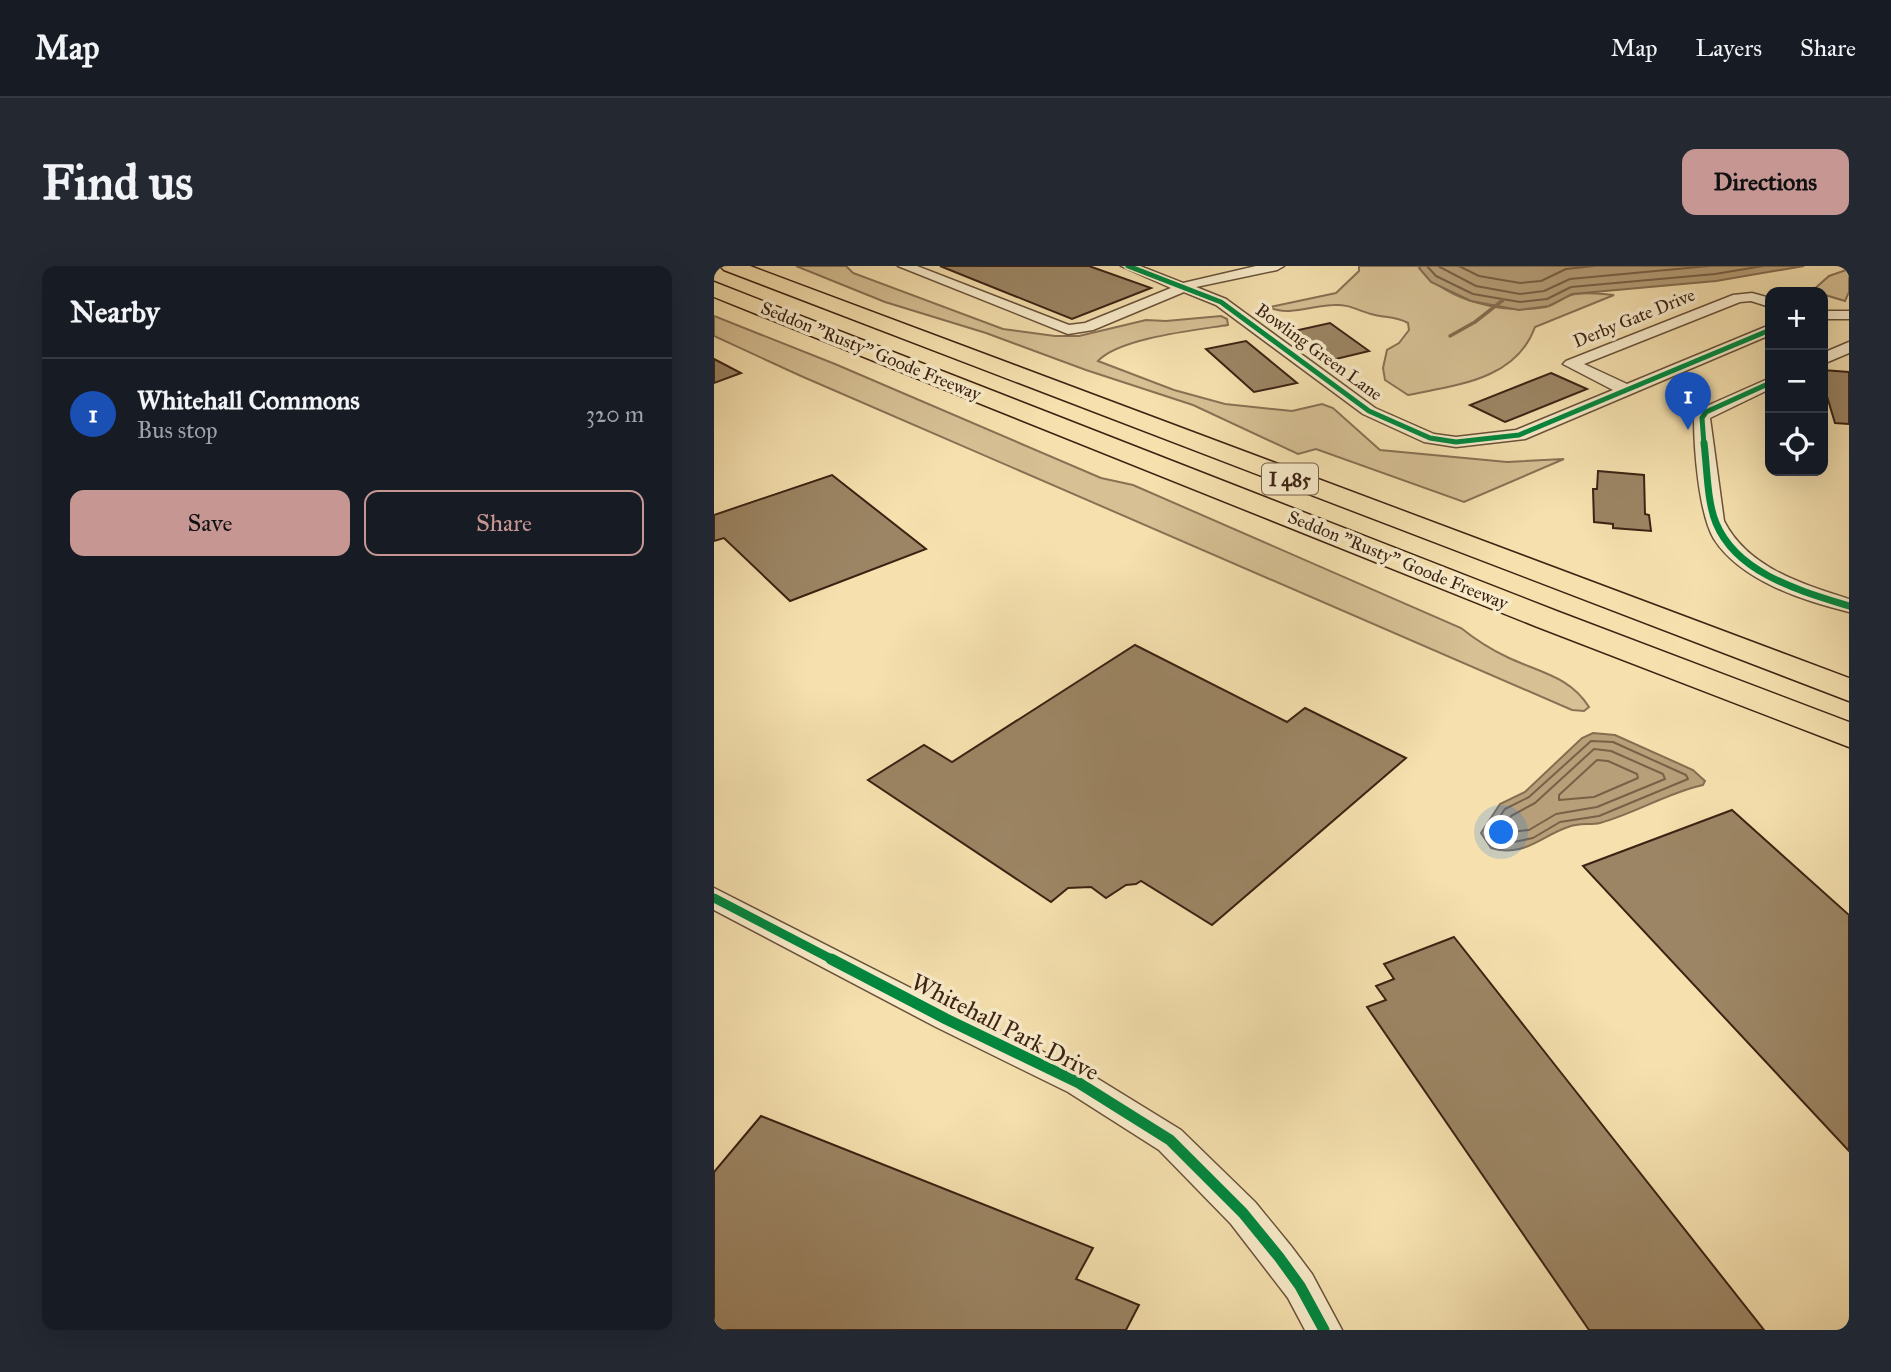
<!DOCTYPE html>
<meta charset="utf-8">
<style>
:root{--surface:#171b24;--page:#242831;--text:#f1f3f6;--muted:#9ea1a6;--line:#363941;--accent:#c59692}
body{margin:0;font-family:"IM FELL Great Primer",serif;background:var(--page);color:var(--text)}
.controls{position:absolute;right:21px;top:21px;display:grid;overflow:hidden;border-radius:14px;box-shadow:0 7px 28px #0002}
.controls button{width:63px;height:63px;display:grid;place-items:center;padding:0;border:0;border-bottom:2px solid var(--line);background:var(--surface);color:var(--text);font:35px sans-serif}
.you{position:absolute;left:788px;top:567px;width:24px;height:24px;margin:-18px;border:5px solid #fff;border-radius:50%;background:#1a73e8;box-shadow:0 0 0 10px #1a73e833}
.badge{display:grid;place-items:center;width:46px;height:46px;border-radius:50%;background:var(--accent);color:#fff;font-size:23px;font-weight:700}
.pin{position:absolute;translate:-50% -58px;filter:drop-shadow(0 2px 4px #0008)}
.pin::after{content:'';position:absolute;top:37px;width:24px;height:21px;background:inherit;clip-path:polygon(0 0,100% 0,50% 100%)}
.list{margin:0;padding:0;list-style:none}
h2{display:flex;justify-content:space-between;align-items:center;height:91px;margin:0;padding:0 28px;font-size:30px}
h2 small{font-size:23px;font-weight:400;color:var(--muted)}
.list li{display:grid;grid-template-columns:46px 1fr auto;gap:21px;align-items:center;box-sizing:border-box;height:112px;padding:0 28px;border-top:2px solid var(--line)}
.list b{display:block;font-size:26px;white-space:nowrap}
.list p{margin:0;font-size:23px;white-space:nowrap;color:var(--muted)}
.list em{font-size:23px;font-style:normal;color:var(--muted)}
.actions{display:flex;gap:14px;padding:21px 28px}
.actions a{flex:1;padding:16px 0;border:2px solid var(--accent);border-radius:14px;text-align:center;font-size:24px;color:var(--accent)}
.actions .main{background:var(--accent);color:#111}
.icon{flex:none;width:38px;height:38px;fill:none;stroke:currentColor;stroke-width:2;stroke-linecap:round;stroke-linejoin:round}
.map{position:relative;flex:none;width:1135px;height:1064px;overflow:hidden;border-radius:14px}
header{display:flex;align-items:center;gap:42px;box-sizing:border-box;height:98px;padding:0 35px;background:var(--surface);border-bottom:2px solid var(--line)}
header strong{font-size:33px}
nav{display:flex;gap:38px;margin-inline-start:auto;font-size:24px}
.intro{display:flex;align-items:center;justify-content:space-between;box-sizing:border-box;height:168px;padding:0 42px}
h1{margin:0;font-size:49px}
.button{padding:18px 32px;border-radius:14px;background:var(--accent);color:#111;font-size:24px;font-weight:700}
main{display:flex;gap:42px;padding:0 42px}
aside{flex:1;background:var(--surface);border-radius:14px;box-shadow:0 7px 28px #0002}
.map>svg:first-child{display:block}
</style>
<header>
<strong>Map</strong>
<nav><a>Map</a><a>Layers</a><a>Share</a></nav>
</header>
<div class="intro"><h1>Find us</h1><a class="button">Directions</a></div>
<main>
<aside>
<h2>Nearby<small></small></h2>
<ul class="list">
<li><span class="badge" style="background:#1a4fb4">1</span><div><b>Whitehall Commons</b><p>Bus stop</p></div><em>320 m</em></li>
</ul>
<div class="actions"><a class="main">Save</a><a>Share</a></div>
</aside>
<div class="map">
<svg width="1135" height="1064" viewBox="0 0 1135 1064">
<rect width="100%" height="100%" fill="#f5e0ae"/>
<filter id="stains"><feTurbulence type="fractalNoise" baseFrequency=".00286" numOctaves="4"/><feColorMatrix values="0 0 0 0 .2 0 0 0 0 .09 0 0 0 0 .02 0 0 0 .5 -.17"/></filter>
<radialGradient id="worn" r=".72"><stop offset=".6" stop-color="#630" stop-opacity="0"/><stop offset="1" stop-color="#630" stop-opacity=".3"/></radialGradient>
<!-- green -->
<g fill="#d6c094" stroke="#897154" stroke-width="2">
<path d="M 82,0 L 132,0 L 139,7 L 289,63 L 341,70 L 365,70 L 432,54 L 452,55 L 507,50 L 513,53 L 514,59 C 482,64 405,72 384,95 L 460,124 L 511,138 L 578,145 L 608,138 L 619,142 L 666,184 L 793,196 L 850,193 L 750,236 L 602,183 L 584,188 L 479,139 L 372,104 L 272,67 L 171,36 Z"/>
<path d="M 645,0 L 707,0 L 706,2 C 733,35 790,49 832,41 C 841,39 848,32 857,29 C 869,25 887,28 900,29 L 821,61 C 802,114 742,119 694,129 L 671,114 L 669,102 L 673,84 L 685,77 L 695,64 L 694,57 C 681,50 670,52 657,48 C 643,44 634,38 620,39 C 601,39 572,51 556,41 L 622,27 L 645,5 Z"/>
<path d="M 1135,3 L 1135,26 L 1131,35 L 1098,25 L 1115,10 Z"/>
<path d="M 0,50 L 121,98 L 387,212 L 419,219 L 747,362 C 762,374 776,383 793,391 C 824,406 856,410 875,441 L 870,445 L 858,444 L 87,110 L 0,70 Z"/>
</g>
<!-- water -->
<g fill="#b69f79" stroke="#856d50" stroke-width="2">
<path d="M 707,0 L 1090,0 L 1002,15 L 858,28 L 835,40 L 805,44 L 757,35 L 717,16 L 705,2 Z"/>
<path d="M 879,467 L 901,469 L 979,504 L 991,515 L 989,519 C 953,527 922,547 886,557 C 876,559 864,557 854,561 C 827,570 810,592 777,582 L 767,567 L 786,538 L 811,526 L 868,472 Z"/>
</g>
<g fill="none" stroke-linecap="round" stroke-linejoin="round">
<!-- shore -->
<g stroke="#796046" stroke-width="2">
<path d="M 713,0 L 722,10 L 759,28 L 806,36 L 833,33 L 857,21 L 1001,8 L 1049,0"/>
<path d="M 724,0 L 762,20 L 806,28 L 830,25 L 856,13 L 995,0"/>
<path d="M 745,0 L 765,10 L 806,17 L 827,15 L 852,3 L 880,0"/>
<path d="M 877,475 L 899,476 L 972,509 L 974,513 L 885,550 L 846,556 L 819,572 L 800,576 L 781,575 L 775,566 L 791,543 L 815,531 Z"/>
<path d="M 880,483 L 897,485 L 949,508 L 951,513 L 883,541 L 842,548 L 815,564 L 788,567 L 797,550 L 821,537 Z"/>
<path d="M 883,494 L 894,495 L 923,508 L 924,512 L 880,531 L 845,534 L 845,529 Z"/>
</g>
<!-- stream -->
<path stroke="#856d50" stroke-width="3.5" d="M 736,70 L 761,56 L 789,34"/>
</g>
<!-- building -->
<g fill="#9c8564" stroke="#3c2213" stroke-width="2">
<path d="M 226,0 L 375,0 L 437,22 L 358,53 Z"/>
<path d="M 616,57 L 655,85 L 618,94 L 580,65 Z"/>
<path d="M 532,75 L 583,117 L 540,126 L 492,83 Z"/>
<path d="M 0,93 L 27,107 L 0,117 Z"/>
<path d="M 1109,104 L 1135,106 L 1135,158 L 1121,157 L 1109,117 Z"/>
<path d="M 837,107 L 873,123 L 791,156 L 756,139 Z"/>
<path d="M 884,205 L 930,209 L 931,248 L 935,249 L 937,265 L 899,262 L 899,258 L 880,256 L 879,223 L 883,223 Z"/>
<path d="M 118,209 L 212,283 L 76,335 L 10,272 L 0,275 L 0,249 Z"/>
<path d="M 421,379 L 573,456 L 591,442 L 692,492 L 498,659 L 427,615 L 422,618 L 412,619 L 392,632 L 377,621 L 354,622 L 337,636 L 154,514 L 210,479 L 238,496 Z"/>
<path d="M 1018,544 L 1135,649 L 1135,885 L 869,600 Z"/>
<path d="M 740,671 L 1050,1064 L 875,1064 L 653,741 L 672,734 L 662,720 L 680,713 L 670,698 Z"/>
<path d="M 47,850 L 379,982 L 362,1013 L 425,1039 L 412,1064 L 0,1064 L 0,906 Z"/>
</g>
<g fill="none" stroke-linecap="round" stroke-linejoin="round">
<!-- street casing -->
<g stroke="#6a523a" stroke-width="3">
<g id="street">
<path d="M 184,0 L 203,0 L 355,59 L 371,57 L 457,22 L 407,0 L 426,0 L 469,17 L 542,0 L 570,0 L 563,4 L 482,21 L 512,33 L 661,142 L 720,168 L 742,171 L 802,164 L 899,124 L 849,98 L 852,95 L 1019,29 L 1038,27 L 1056,32 L 1056,41 L 1037,35 L 1026,36 L 870,98 L 913,118 L 1051,61 L 1056,60 L 1056,69 L 811,173 L 742,181 L 710,176 L 649,148 L 502,39 L 470,26 L 379,64 L 354,68 Z"/>
<rect x="1109" y="45" width="26" height="8"/>
<path d="M 1135,76 L 1135,87 L 1109,98 L 1109,87 Z"/>
<path d="M 1056,112 L 1056,123 L 996,152 L 1010,255 C 1034,302 1088,318 1135,333 L 1135,346 C 1090,335 1027,315 1000,273 C 985,248 980,183 980,152 L 986,143 Z"/>
<path d="M 0,622 L 242,745 L 376,808 L 467,864 L 541,936 L 577,980 L 598,1008 L 628,1064 L 591,1064 L 574,1032 L 517,958 L 445,884 L 354,826 L 222,761 L 0,644 Z"/>
</g>
</g>
<!-- highway casing -->
<g stroke="#3c2213" stroke-width="3">
<g id="highway">
<path d="M 6,0 L 36,0 L 1135,412 L 1135,435 L 10,4 Z"/>
<path d="M 0,16 L 845,346 L 1135,456 L 1135,481 L 821,360 L 0,31 Z"/>
</g>
</g>
<!-- street -->
<use href="#street" fill="#f8ebca" fill-rule="evenodd"/>
<!-- highway -->
<use href="#highway" fill="#f5e0ae" fill-rule="evenodd"/>
<!-- cycleway-far3 casing -->
<g stroke="#f8ebca" stroke-width="8">
<g id="cycleway-far3">
<path d="M 414,0 L 507,36 L 655,145 L 716,172 L 742,176 L 805,169 L 1056,64"/>
<path d="M 990,179 L 988,152 L 992,146 L 1056,117"/>
</g>
</g>
<!-- cycleway-far2 casing -->
<g stroke="#f8ebca" stroke-width="10">
<path id="cycleway-far2" d="M 990,177 C 993,200 993,236 1002,257 C 1023,308 1087,325 1135,340"/>
</g>
<!-- cycleway-far1 casing -->
<g stroke="#f8ebca" stroke-width="13">
<path id="cycleway-far1" d="M 0,632 L 121,695"/>
</g>
<!-- cycleway casing -->
<g stroke="#f8ebca" stroke-width="16">
<path id="cycleway" d="M 117,693 L 232,753 L 365,817 L 456,874 L 529,947 L 565,991 L 586,1020 L 610,1064"/>
</g>
<!-- cycleway-far3 -->
<use href="#cycleway-far3" stroke="#00873e" stroke-width="5"/>
<!-- cycleway-far2 -->
<use href="#cycleway-far2" stroke="#00873e" stroke-width="7"/>
<!-- cycleway-far1 -->
<use href="#cycleway-far1" stroke="#00873e" stroke-width="9"/>
<!-- cycleway -->
<use href="#cycleway" stroke="#00873e" stroke-width="11"/>
</g>
<g text-anchor="middle" dominant-baseline="central" stroke-width="7" stroke-linejoin="round" paint-order="stroke">
<!-- far-street labels -->
<g font-size="18" fill="#3c2213" stroke="#f8ebca">
<text transform="translate(920 52) rotate(-22)">Derby Gate Drive</text>
<text transform="translate(157 85) rotate(22)">Seddon "Rusty" Goode Freeway</text>
<text transform="translate(605 86) rotate(36)">Bowling Green Lane</text>
<text transform="translate(684 294) rotate(22)">Seddon "Rusty" Goode Freeway</text>
</g>
<!-- shield labels -->
<rect fill="#f8ebca" stroke="#745e4a" stroke-width="2" x="548" y="197.5" width="56" height="31" rx="5"/>
<g font-size="19" font-weight="bold" fill="#3c2213">
<text x="576" y="213">I 485</text>
</g>
<!-- near-street labels -->
<g font-size="24" fill="#3c2213" stroke="#f8ebca">
<text transform="translate(291 761) rotate(27)">Whitehall Park Drive</text>
</g>
</g>
<rect width="100%" height="100%" filter="url(#stains)"/>
<rect width="100%" height="100%" fill="url(#worn)"/>
</svg>
<div class="controls">
<button>+</button>
<button>−</button>
<button><svg class="icon" aria-label="locate" viewBox="0 0 24 24"><circle cx="12" cy="12" r="6"/><path d="M12 2v4M12 18v4M2 12h4M18 12h4"/></svg></button>
</div>
<div class="you"></div>
<div class="pin badge" style="left:974px;top:164px;background:#1a4fb4">1</div>
</div>
</main>
